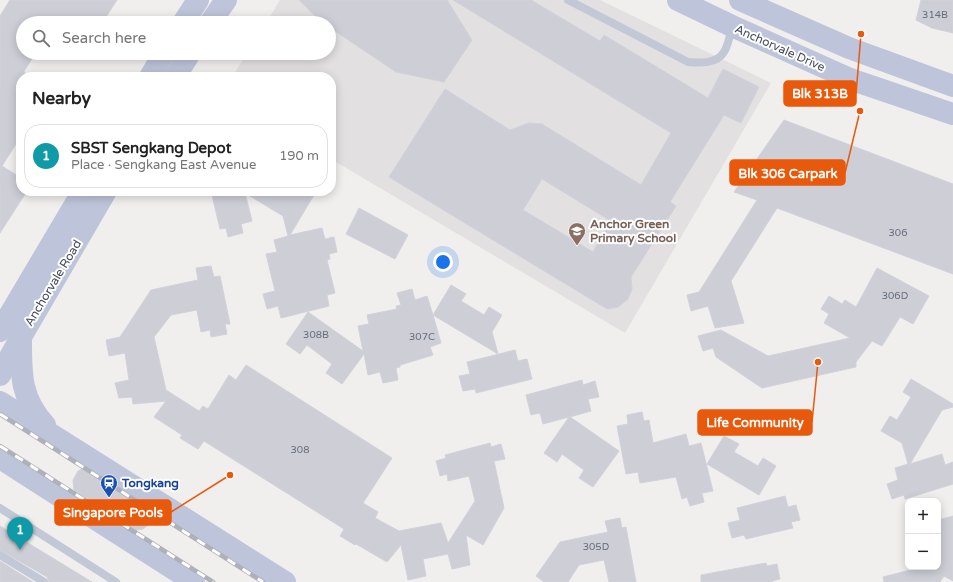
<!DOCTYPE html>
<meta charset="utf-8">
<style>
:root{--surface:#fff;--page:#f6f6f6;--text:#222;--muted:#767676;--line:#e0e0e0;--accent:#0631f2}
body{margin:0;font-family:"Varela Round",sans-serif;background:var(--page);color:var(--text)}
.controls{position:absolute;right:12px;bottom:12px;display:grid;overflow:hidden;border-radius:8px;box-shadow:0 2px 10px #0003}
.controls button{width:36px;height:36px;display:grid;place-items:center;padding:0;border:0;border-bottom:1px solid var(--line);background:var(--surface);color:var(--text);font:20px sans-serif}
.you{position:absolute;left:443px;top:262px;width:14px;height:14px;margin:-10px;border:3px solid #fff;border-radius:50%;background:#1a73e8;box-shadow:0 0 0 6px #1a73e833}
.badge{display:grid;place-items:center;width:26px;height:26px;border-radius:50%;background:var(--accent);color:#fff;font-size:13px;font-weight:700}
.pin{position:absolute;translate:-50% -33px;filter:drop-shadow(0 1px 2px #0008)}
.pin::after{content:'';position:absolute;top:21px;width:14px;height:12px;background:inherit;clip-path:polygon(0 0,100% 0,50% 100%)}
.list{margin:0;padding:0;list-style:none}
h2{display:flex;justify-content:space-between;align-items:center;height:52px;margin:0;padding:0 16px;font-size:17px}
h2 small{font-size:13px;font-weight:400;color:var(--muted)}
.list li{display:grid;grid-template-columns:26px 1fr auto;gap:12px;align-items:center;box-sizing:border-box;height:64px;margin:0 8px 8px;padding:0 8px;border:1px solid var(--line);border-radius:16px}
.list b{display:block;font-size:15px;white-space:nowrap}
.list p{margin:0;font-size:13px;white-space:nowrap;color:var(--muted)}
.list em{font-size:13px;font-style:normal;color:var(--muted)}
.icon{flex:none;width:22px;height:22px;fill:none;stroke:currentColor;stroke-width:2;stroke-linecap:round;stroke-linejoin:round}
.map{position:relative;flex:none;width:953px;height:582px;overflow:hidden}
.search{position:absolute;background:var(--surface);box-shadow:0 2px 10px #0003;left:16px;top:16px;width:320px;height:44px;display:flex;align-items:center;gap:10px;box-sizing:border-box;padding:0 14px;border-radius:22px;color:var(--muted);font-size:15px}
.panel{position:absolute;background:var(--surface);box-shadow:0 2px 10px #0003;left:16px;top:72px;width:320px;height:124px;border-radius:16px}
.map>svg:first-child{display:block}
</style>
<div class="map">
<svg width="953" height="582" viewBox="0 0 953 582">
<rect width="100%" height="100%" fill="#f1eeee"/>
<!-- education -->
<path fill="#e2e0e0" d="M 280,0 L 600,0 L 771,83 L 625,333 L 331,159 L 331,77 L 232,77 L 247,53 L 329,53 L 329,23 L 266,23 Z"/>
<!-- building -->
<g fill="#cdced6" stroke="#d1d2da" fill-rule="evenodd">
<path d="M 10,0 L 117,0 L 102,23 L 23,23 L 23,53 L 36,53 L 24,71 L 25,77 L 21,77 L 21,136 L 2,166 L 21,178 L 21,191 L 27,191 L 0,233 L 0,16 Z"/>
<path d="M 299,0 L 447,0 L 472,40 L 444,82 L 396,72 L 329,27 L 329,23 L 324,23 L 318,19 Z"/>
<path d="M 453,0 L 531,0 L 600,41 L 604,35 L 708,98 L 723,69 L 759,87 L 741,123 L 724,115 L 670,202 L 676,206 L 631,277 L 632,289 L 628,299 L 618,307 L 607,309 L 389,177 L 445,89 L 510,130 L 529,123 L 542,124 L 641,185 L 671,133 ZM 542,179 L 611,221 L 593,252 L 523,210 Z"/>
<path d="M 921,0 L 953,0 L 953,33 L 932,28 L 916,20 Z"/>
<path d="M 784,120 L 953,184 L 953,274 L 777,208 L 731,281 L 744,323 L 715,328 L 708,306 L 691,311 L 687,295 L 699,292 L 757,200 L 734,192 Z"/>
<path d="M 211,191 L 306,191 L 314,195 L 290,235 L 322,228 L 325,239 L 334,237 L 337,252 L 329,254 L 330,259 L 327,260 L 335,293 L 327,295 L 329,306 L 281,318 L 278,306 L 267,309 L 263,294 L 275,291 L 266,254 L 277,252 L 274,240 L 288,236 L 283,216 L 245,193 L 252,221 L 241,224 L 243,233 L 228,237 L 226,228 L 220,229 Z"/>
<path d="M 359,208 L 408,235 L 395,259 L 346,234 Z"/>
<path d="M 211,266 L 214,277 L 220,276 L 230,324 L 225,324 L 227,334 L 211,337 L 210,330 L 201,332 L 197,310 L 171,315 L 154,337 L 166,390 L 199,411 L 203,406 L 208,409 L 229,375 L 236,380 L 246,365 L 392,458 L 363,503 L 378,512 L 375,518 L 399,531 L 441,523 L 448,543 L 475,501 L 469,476 L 448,481 L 447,474 L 440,476 L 436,461 L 446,458 L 445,455 L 490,443 L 491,447 L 501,444 L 505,459 L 494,461 L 504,508 L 483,545 L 466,535 L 470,565 L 452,569 L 448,554 L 423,559 L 426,576 L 408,580 L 401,545 L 387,562 L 356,544 L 355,545 L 340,536 L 344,529 L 204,441 L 198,449 L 180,438 L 182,435 L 154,417 L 166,401 L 133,404 L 132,397 L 119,398 L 115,383 L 129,380 L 125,353 L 109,356 L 106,340 L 120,337 L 151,290 L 198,280 L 196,268 Z"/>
<path d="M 877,268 L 929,296 L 913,324 L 900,317 L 882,346 L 872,341 L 856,362 L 856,367 L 762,388 L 716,357 L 713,348 L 703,351 L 698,336 L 721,330 L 768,356 L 850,338 L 824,323 L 829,314 L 821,309 L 829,296 L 842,304 L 845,300 L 856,307 Z"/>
<path d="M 451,285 L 466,294 L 461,301 L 484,315 L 489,307 L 502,315 L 492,332 L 498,354 L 433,315 L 441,343 L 430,347 L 433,355 L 400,365 L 400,367 L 396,368 L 398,380 L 383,383 L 380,372 L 368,375 L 364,354 L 342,384 L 326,373 L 332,364 L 307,345 L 300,354 L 286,344 L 308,312 L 363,351 L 358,326 L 369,324 L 367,315 L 397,309 L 396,306 L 401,305 L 397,293 L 412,289 L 415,300 L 427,296 L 433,315 Z"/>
<path d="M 515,350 L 518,361 L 527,359 L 532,379 L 476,393 L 475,389 L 463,391 L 459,376 L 470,374 L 467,362 Z"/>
<path d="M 911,379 L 953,404 L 953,407 L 942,410 L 910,464 L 942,454 L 945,465 L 953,462 L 953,484 L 905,499 L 904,495 L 892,499 L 887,484 L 898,480 L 895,468 L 908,464 L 902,443 L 881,431 L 890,416 L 897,420 L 911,397 L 903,392 Z"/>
<path d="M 582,380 L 583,385 L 595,381 L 599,397 L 588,399 L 591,411 L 570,417 L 619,451 L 593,487 L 579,478 L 584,470 L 562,454 L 557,462 L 544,453 L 569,417 L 543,424 L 540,413 L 531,415 L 526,395 Z"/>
<path d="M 642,412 L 644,421 L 649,420 L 653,443 L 686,434 L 689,446 L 701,443 L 713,491 L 702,493 L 704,502 L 690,506 L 687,497 L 682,499 L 676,477 L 640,483 L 638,472 L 626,474 L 617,426 L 628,424 L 627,415 Z"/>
<path d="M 724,436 L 739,444 L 734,452 L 758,466 L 763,458 L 776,466 L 759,495 L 707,464 Z"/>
<path d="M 82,469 L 153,513 L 151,523 L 143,529 L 136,530 L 74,490 L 73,480 L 78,471 Z"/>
<path d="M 785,496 L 788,507 L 796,505 L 800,520 L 791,522 L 793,528 L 746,539 L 744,535 L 732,538 L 728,523 L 740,520 L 737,508 Z"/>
<path d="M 953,516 L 953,581 L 944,576 L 940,582 L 884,582 L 883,577 L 914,569 L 913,567 L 938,567 L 938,520 Z"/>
<path d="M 620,518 L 622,528 L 626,527 L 636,582 L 609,582 L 604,560 L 579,565 L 568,582 L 544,582 L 536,576 L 560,542 L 608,532 L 605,521 Z"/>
<path d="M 0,526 L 92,582 L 49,582 L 47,577 L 0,550 Z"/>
<path d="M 0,561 L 33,582 L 0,582 Z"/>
<path d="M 766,563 L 767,566 L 777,564 L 780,579 L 772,581 L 772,582 L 701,582 L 701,575 Z"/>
</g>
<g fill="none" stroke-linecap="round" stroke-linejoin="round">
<!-- lane -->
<g stroke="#c3c8d7" stroke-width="8">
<path d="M 568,0 L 688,62 C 700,63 717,64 724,52 C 728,46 730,35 732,27"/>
<path d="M 0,508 L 116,582"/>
<path d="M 0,555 L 44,582"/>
</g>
<!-- secondary -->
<g stroke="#bec4d9" stroke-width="22">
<path d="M 678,0 L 732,26 L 850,79 L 953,114"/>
<path d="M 740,0 L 849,48 L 953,86"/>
<path d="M 183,23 L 198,0"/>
<path d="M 210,23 L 226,0"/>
<path d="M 150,77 L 164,53"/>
<path d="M 175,77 L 190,53"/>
<path d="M 0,331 L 83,191"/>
<path d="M 21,338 C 21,373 20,398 45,425"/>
<path d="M 0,375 L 21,337 L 106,191"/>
<path d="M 0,402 L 285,582"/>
<path d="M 0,458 L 194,582"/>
</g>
<!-- rail casing -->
<g stroke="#afb1b9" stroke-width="4.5">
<g id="rail">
<path d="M 0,414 L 263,582"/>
<path d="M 0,446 L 213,582"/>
</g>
</g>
<!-- rail -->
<use href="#rail" stroke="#fff" stroke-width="3" stroke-dasharray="9" stroke-linecap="butt"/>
</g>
<!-- icons -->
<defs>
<g id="school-pin" transform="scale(0.9)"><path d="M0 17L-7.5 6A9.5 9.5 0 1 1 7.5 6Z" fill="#8d6e63" stroke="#fff"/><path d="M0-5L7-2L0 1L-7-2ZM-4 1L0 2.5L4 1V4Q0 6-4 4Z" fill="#fff"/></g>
<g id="station-pin" transform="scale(0.9)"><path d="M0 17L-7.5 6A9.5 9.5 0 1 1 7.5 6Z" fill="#1a4fb4" stroke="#fff"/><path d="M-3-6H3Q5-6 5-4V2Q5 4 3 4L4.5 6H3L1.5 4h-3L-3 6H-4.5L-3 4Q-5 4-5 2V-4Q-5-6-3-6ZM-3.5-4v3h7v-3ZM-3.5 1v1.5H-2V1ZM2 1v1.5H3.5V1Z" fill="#fff"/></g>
</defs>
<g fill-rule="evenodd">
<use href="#school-pin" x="577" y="231"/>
<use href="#station-pin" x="109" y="483"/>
</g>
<g text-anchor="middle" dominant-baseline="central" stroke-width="4" stroke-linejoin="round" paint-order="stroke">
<!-- number labels -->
<g font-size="10" fill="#666c7b">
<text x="935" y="15">314B</text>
<text x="898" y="233">306</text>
<text x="895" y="296">306D</text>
<text x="316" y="335">308B</text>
<text x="422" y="337">307C</text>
<text x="300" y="450">308</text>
<text x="596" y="547">305D</text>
</g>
<!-- street labels -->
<g font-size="12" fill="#444b5d" stroke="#fff">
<text transform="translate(780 48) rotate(24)">Anchorvale Drive</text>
<text transform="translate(53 283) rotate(-59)">Anchorvale Road</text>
</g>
<!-- education labels -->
<g font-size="12" font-weight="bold" fill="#785e54" stroke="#fff" text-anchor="start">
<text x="590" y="224">Anchor Green<tspan x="590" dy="14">Primary School</tspan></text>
</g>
<!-- transit labels -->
<g font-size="12" font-weight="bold" fill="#164399" stroke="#fff" text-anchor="start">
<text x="122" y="483">Tongkang</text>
</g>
</g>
<!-- callouts -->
<path fill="none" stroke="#e8590c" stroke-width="1.5" d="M861 34L856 94M860 111L845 173M818 362L812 422M230 475L171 512"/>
<g fill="#e8590c" stroke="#fff" stroke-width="1.5">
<circle cx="861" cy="34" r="4"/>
<circle cx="860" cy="111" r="4"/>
<circle cx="818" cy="362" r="4"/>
<circle cx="230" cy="475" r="4"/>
</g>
<g fill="#e8590c" stroke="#e8590c" stroke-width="1.5">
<rect x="784" y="81" width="72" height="25" rx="4"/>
<rect x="730" y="160" width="115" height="25" rx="4"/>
<rect x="698" y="410" width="114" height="25" rx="4"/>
<rect x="55" y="500" width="116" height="25" rx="4"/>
</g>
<g font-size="13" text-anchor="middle" font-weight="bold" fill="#fff">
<text x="820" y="98">Blk 313B</text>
<text x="788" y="178">Blk 306 Carpark</text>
<text x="755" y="427">Life Community</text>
<text x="113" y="517">Singapore Pools</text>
</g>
</svg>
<div class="controls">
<button>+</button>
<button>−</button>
</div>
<div class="you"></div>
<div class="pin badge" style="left:20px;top:550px;background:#0f9aa8">1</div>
<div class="search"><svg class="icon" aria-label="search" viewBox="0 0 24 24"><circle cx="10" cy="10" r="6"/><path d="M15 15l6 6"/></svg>Search here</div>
<section class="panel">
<h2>Nearby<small></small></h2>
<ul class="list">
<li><span class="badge" style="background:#0f9aa8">1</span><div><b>SBST Sengkang Depot</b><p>Place · Sengkang East Avenue</p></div><em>190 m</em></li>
</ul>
</section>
</div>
